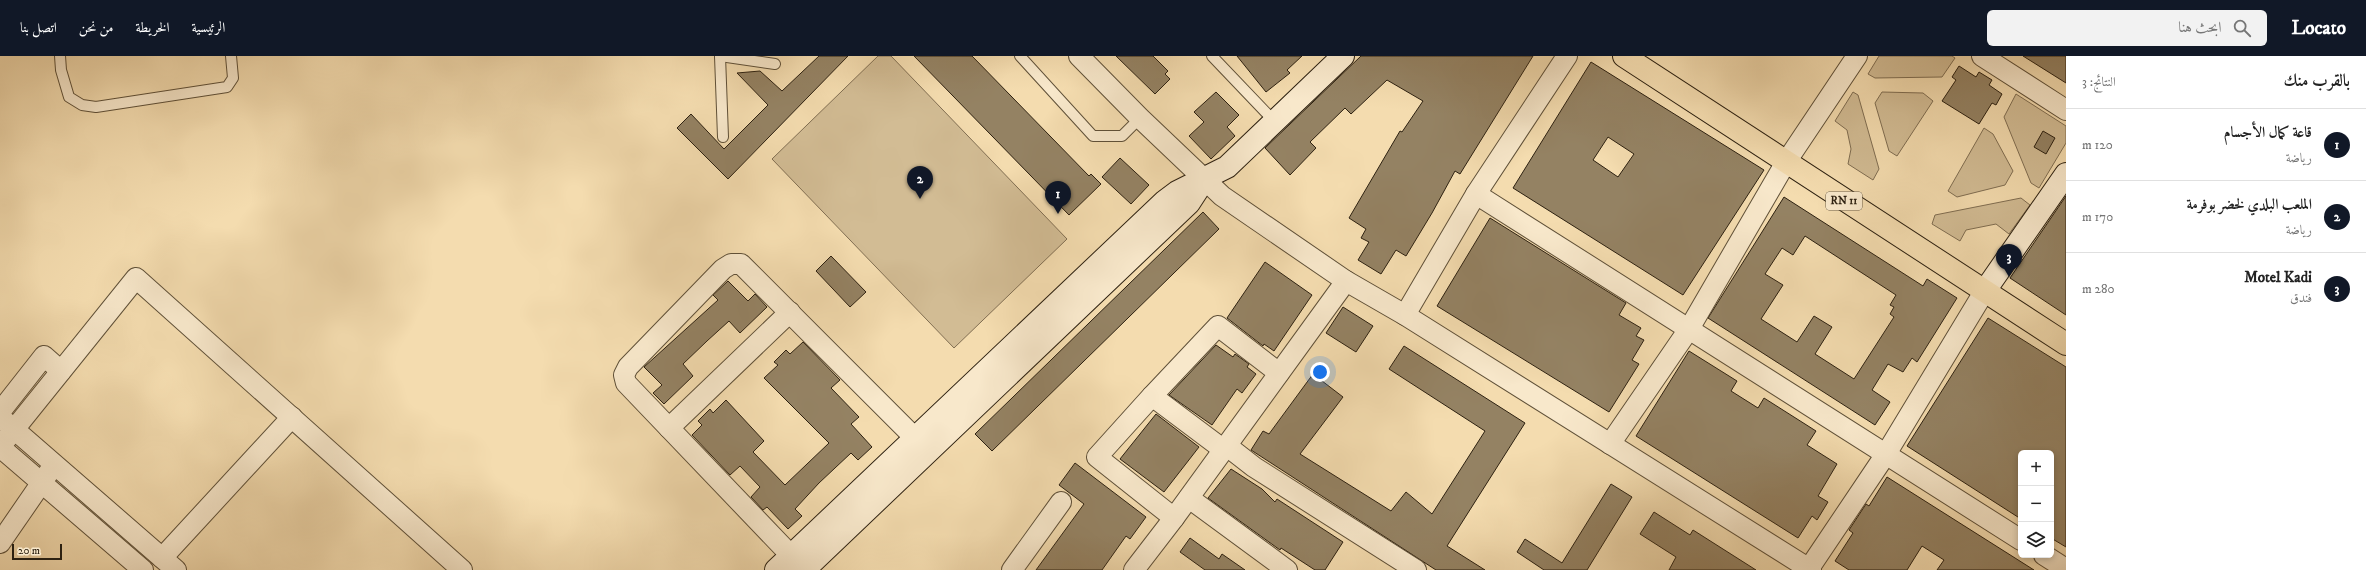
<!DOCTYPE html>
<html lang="ar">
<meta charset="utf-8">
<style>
:root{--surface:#fff;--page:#f2f2f2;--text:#222;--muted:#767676;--line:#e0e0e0;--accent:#111827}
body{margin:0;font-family:"IM FELL DW Pica",Amiri,serif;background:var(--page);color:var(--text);direction:rtl}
.controls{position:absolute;right:12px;bottom:12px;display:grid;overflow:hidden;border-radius:6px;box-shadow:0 2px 6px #0003}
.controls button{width:36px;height:36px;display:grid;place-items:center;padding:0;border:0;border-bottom:1px solid var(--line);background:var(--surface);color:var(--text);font:20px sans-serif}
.scale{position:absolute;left:12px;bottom:10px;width:50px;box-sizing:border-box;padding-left:4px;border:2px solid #2d2111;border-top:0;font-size:11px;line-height:14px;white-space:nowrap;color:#2d2111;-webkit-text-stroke:3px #f8e8cb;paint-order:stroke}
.you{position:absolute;left:1320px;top:316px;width:14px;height:14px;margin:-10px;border:3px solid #fff;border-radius:50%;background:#1a73e8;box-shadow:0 0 0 6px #1a73e833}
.badge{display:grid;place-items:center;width:26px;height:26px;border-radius:50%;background:var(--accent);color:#fff;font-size:13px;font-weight:700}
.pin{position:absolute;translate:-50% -33px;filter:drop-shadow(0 1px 2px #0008)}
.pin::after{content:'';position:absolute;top:21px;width:14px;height:12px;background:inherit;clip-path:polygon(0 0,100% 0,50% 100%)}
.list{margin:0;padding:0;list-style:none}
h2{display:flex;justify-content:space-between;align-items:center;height:52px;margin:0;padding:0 16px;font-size:17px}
h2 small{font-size:13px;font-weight:400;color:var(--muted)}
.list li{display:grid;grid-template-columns:26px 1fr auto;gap:12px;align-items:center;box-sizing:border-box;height:72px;padding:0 16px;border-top:1px solid var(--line)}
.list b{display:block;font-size:15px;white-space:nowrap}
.list p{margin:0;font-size:13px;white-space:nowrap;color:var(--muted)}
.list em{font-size:13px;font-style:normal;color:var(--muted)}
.icon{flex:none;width:22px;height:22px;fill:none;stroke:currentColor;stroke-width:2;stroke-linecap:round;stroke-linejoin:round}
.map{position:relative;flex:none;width:2066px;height:514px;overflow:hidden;direction:ltr}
header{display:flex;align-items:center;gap:24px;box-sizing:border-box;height:56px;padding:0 20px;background:var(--accent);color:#fff}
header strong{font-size:19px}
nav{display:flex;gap:22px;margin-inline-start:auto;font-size:14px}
.search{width:280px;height:36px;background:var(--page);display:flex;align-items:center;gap:10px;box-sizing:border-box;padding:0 14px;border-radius:6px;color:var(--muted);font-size:15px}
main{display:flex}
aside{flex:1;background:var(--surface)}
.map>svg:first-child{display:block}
</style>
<header>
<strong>Locato</strong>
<div class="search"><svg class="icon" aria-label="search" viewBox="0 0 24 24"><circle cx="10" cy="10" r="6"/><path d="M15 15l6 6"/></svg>ابحث هنا</div>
<nav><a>الرئيسية</a><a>الخريطة</a><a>من نحن</a><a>اتصل بنا</a></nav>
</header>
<main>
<aside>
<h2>بالقرب منك<small>النتائج: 3</small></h2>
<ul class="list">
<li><span class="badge">1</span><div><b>قاعة كمال الأجسام</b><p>رياضة</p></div><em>120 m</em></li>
<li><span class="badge">2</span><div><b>الملعب البلدي لخضر بوفرمة</b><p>رياضة</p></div><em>170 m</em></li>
<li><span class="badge">3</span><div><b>Motel Kadi</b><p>فندق</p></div><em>280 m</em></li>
</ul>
</aside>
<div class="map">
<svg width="2066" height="514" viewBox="0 0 2066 514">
<rect width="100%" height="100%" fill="#f4dcaf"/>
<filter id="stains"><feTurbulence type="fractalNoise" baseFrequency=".005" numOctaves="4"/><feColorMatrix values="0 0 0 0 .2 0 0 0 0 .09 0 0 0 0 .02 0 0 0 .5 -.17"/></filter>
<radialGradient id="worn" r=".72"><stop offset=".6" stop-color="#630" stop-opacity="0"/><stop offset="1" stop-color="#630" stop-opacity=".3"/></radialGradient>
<!-- green -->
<g fill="#d2bc94" stroke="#806e52">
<path d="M 878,0 L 891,0 L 1067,183 L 954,292 L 772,103 Z"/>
<path d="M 1879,0 L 1952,0 L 1955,2 L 1942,21 L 1875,22 L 1868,18 Z"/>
<path d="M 1853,36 L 1858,39 L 1879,113 L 1873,124 L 1848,108 L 1851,93 L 1847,74 L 1835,65 Z"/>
<path d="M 1882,36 L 1923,37 L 1933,45 L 1897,100 L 1889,95 L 1875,47 Z"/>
<path d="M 2016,38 L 2066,70 L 2066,87 L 2039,132 L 2031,127 L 2004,61 Z"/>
<path d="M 1984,72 L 1993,78 L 2013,115 L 2005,129 L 1957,141 L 1948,135 Z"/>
<path d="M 2021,142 L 2030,149 L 2009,178 L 1996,168 L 1966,174 L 1960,185 L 1932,168 L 1935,159 Z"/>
</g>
<!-- building -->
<g fill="#948263" stroke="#2d2111" fill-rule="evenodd">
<path d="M 819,0 L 848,0 L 728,123 L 677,72 L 691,58 L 724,93 L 768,49 L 737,17 L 760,15 L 782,35 Z"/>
<path d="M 914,0 L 972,0 L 1089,120 L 1091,118 L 1101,128 L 1069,159 Z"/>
<path d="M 1116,0 L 1153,0 L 1168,15 L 1165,18 L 1170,23 L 1155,38 Z"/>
<path d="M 1237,0 L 1302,0 L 1287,14 L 1290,17 L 1266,36 Z"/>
<path d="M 1361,0 L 1533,0 L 1460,118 L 1455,115 L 1432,157 L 1406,200 L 1396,194 L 1381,218 L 1358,204 L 1369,186 L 1361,182 L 1366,173 L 1349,162 L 1400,75 L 1402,76 L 1423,45 L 1387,24 L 1351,58 L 1345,52 L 1310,86 L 1316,92 L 1290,119 L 1265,92 Z"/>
<path d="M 2023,0 L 2066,0 L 2066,27 Z"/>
<path d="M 1591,6 L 1764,114 L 1683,239 L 1513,132 ZM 1608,81 L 1634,98 L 1618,121 L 1593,104 Z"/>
<path d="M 1959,10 L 1976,21 L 1979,16 L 1992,24 L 1989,29 L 2002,38 L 1996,49 L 1992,47 L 1979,68 L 1942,45 L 1956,24 L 1952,21 Z"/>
<path d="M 1216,36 L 1239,59 L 1227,71 L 1235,80 L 1211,103 L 1189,80 L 1204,66 L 1194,56 Z"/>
<path d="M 2043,75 L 2055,82 L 2046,98 L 2034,91 Z"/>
<path d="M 1120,102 L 1149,129 L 1131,148 L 1102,121 Z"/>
<path d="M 2066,140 L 2066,259 L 2010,222 Z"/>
<path d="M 1784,141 L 1923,230 L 1927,223 L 1957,242 L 1917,306 L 1912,302 L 1903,316 L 1888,308 L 1872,334 L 1890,346 L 1875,369 L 1708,262 ZM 1805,180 L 1896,239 L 1890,249 L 1894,251 L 1890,258 L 1894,261 L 1854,323 L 1815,298 L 1832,271 L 1814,260 L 1797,286 L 1761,263 L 1783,229 L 1765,218 L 1782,192 L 1793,199 Z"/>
<path d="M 1203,156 L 1219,173 L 992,395 L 975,378 Z"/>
<path d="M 1490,162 L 1626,247 L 1619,259 L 1641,272 L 1636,280 L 1644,284 L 1632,304 L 1639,308 L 1609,356 L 1437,250 Z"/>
<path d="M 831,200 L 866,236 L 850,251 L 816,215 Z"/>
<path d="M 1265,206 L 1312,239 L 1274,295 L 1264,288 L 1263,290 L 1227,262 Z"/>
<path d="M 728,225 L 748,245 L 755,238 L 767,251 L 740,277 L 729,265 L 707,285 L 683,308 L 693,320 L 664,348 L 653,337 L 662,329 L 644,311 L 718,244 L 713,239 Z"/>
<path d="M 1343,251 L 1373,270 L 1356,296 L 1326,277 Z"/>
<path d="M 1988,262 L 2066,311 L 2066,491 L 2051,482 L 2051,397 L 2021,397 L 2021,463 L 1907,390 Z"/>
<path d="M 803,286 L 840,324 L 831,332 L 859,361 L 851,368 L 872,391 L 858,404 L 851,397 L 819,427 L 795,453 L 802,460 L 788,473 L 767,451 L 763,454 L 751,441 L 760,431 L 740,410 L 730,419 L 692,379 L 702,369 L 698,365 L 710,353 L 713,357 L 726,344 L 764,385 L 753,396 L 785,429 L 829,387 L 764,322 L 778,309 L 774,306 L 786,294 L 790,298 Z"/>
<path d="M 1216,289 L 1233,301 L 1235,298 L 1249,308 L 1247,311 L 1256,318 L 1242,337 L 1237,333 L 1212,369 L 1169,339 Z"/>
<path d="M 1404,290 L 1525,367 L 1447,490 L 1485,514 L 1436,514 L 1251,394 L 1263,375 L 1269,378 L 1313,318 L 1343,341 L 1300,398 L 1391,455 L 1406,436 L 1432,458 L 1485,375 L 1389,313 Z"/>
<path d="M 1689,295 L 1737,325 L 1731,335 L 1758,352 L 1764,342 L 1816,375 L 1807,389 L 1837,408 L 1818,440 L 1828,446 L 1817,464 L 1812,460 L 1798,482 L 1636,380 Z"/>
<path d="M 1156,358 L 1199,391 L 1164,436 L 1120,403 Z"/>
<path d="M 1075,407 L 1146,461 L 1130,483 L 1126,480 L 1102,514 L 1036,514 L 1084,448 L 1059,429 Z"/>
<path d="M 1231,413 L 1262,433 L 1275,446 L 1277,443 L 1343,486 L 1325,514 L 1315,514 L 1281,492 L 1280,494 L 1208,442 Z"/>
<path d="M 1887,421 L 2034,514 L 1937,514 L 1944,504 L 1922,490 L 1907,514 L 1849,514 L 1835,505 L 1853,477 L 1849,474 L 1866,448 L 1869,450 Z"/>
<path d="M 1611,428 L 1632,441 L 1587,514 L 1544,514 L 1517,496 L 1525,483 L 1562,507 Z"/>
<path d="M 1654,456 L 1690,479 L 1693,474 L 1756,514 L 1669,514 L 1676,501 L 1640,478 Z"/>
<path d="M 1190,482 L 1219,503 L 1222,498 L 1245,514 L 1205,514 L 1180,496 Z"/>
</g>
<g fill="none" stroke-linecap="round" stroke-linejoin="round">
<!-- service casing -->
<g stroke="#5f5038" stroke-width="12">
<g id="service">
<path d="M 60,0 L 61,14 L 69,41 L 82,49 L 96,51 L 227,31 L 233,22 L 231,0"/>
<path d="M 720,0 L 723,81"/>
<path d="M 720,0 L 775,8"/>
<path d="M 1020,0 L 1093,80 L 1122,80 L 1140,62"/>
<path d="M 1212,0 L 1275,66"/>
</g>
</g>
<!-- minor casing -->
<g stroke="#5f5038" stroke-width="22">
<g id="minor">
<path d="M 1079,0 L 1140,62 L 1222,140 L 1346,225 L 1405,259 L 1811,514"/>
<path d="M 1982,0 L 2066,54"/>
<path d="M 1476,138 L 2021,484"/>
<path d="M 1405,259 L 1476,138 L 1567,0"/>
<path d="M 1152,340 L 1218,270 L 1279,317"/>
<path d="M 0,356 L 44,300 L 61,315"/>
<path d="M 0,361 L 176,514"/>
<path d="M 669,372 L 790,256"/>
<path d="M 1610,388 L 1689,273 L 1786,106 L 1857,0"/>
<path d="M 1227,390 L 1254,411 L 1416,514"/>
<path d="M 0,391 L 136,222 L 462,514"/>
<path d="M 0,391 L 143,514"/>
<path d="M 1189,442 L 1287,514"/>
<path d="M 1174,462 L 1097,401 L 1152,340 L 1224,394"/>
<path d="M 0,487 L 49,416"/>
<path d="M 2044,499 L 2066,513"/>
<path d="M 162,502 L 292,361"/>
<path d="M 802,511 L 626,327 L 624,319 L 628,311 L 723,213 L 731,208 L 741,208 L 915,382"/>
<path d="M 1012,514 L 1061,446"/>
<path d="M 1134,514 L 1174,462 L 1346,225"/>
<path d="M 1808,514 L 1886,398 L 1984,236"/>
</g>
</g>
<!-- secondary casing -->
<g stroke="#2d2111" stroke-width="24">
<g id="secondary">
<path d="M 1984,236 L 2066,118"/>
<path d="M 776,514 L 1165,145 L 1177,136 L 1227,111 L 1343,0"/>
<path d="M 804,514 L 1189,147 L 1204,124"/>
</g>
</g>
<!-- primary casing -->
<g stroke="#2d2111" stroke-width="24">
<path id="primary" d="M 1624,0 L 2066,288"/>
</g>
<!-- service -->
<use href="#service" stroke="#f8e8cb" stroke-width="10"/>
<!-- minor -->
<use href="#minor" stroke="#f8e8cb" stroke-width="20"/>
<!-- secondary -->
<use href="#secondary" stroke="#f8e8cb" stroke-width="22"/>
<!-- primary -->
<use href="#primary" stroke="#f4dcaf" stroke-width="22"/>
</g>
<g text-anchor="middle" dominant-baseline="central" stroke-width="3.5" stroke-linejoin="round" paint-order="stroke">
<!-- shield labels -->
<rect fill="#f8e8cb" stroke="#6a5d49" stroke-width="1" x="1826" y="136" width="36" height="18" rx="3"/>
<g font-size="11" font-weight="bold" fill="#2d2111">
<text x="1844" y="145">RN 11</text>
</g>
</g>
<rect width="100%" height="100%" filter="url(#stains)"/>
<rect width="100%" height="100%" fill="url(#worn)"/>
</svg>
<div class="controls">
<button>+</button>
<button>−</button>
<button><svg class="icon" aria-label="layers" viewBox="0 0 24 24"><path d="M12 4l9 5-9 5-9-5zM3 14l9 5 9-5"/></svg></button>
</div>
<div class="scale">20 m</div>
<div class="you"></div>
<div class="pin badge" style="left:1058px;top:158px">1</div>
<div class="pin badge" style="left:920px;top:143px">2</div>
<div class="pin badge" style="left:2009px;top:221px">3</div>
</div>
</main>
